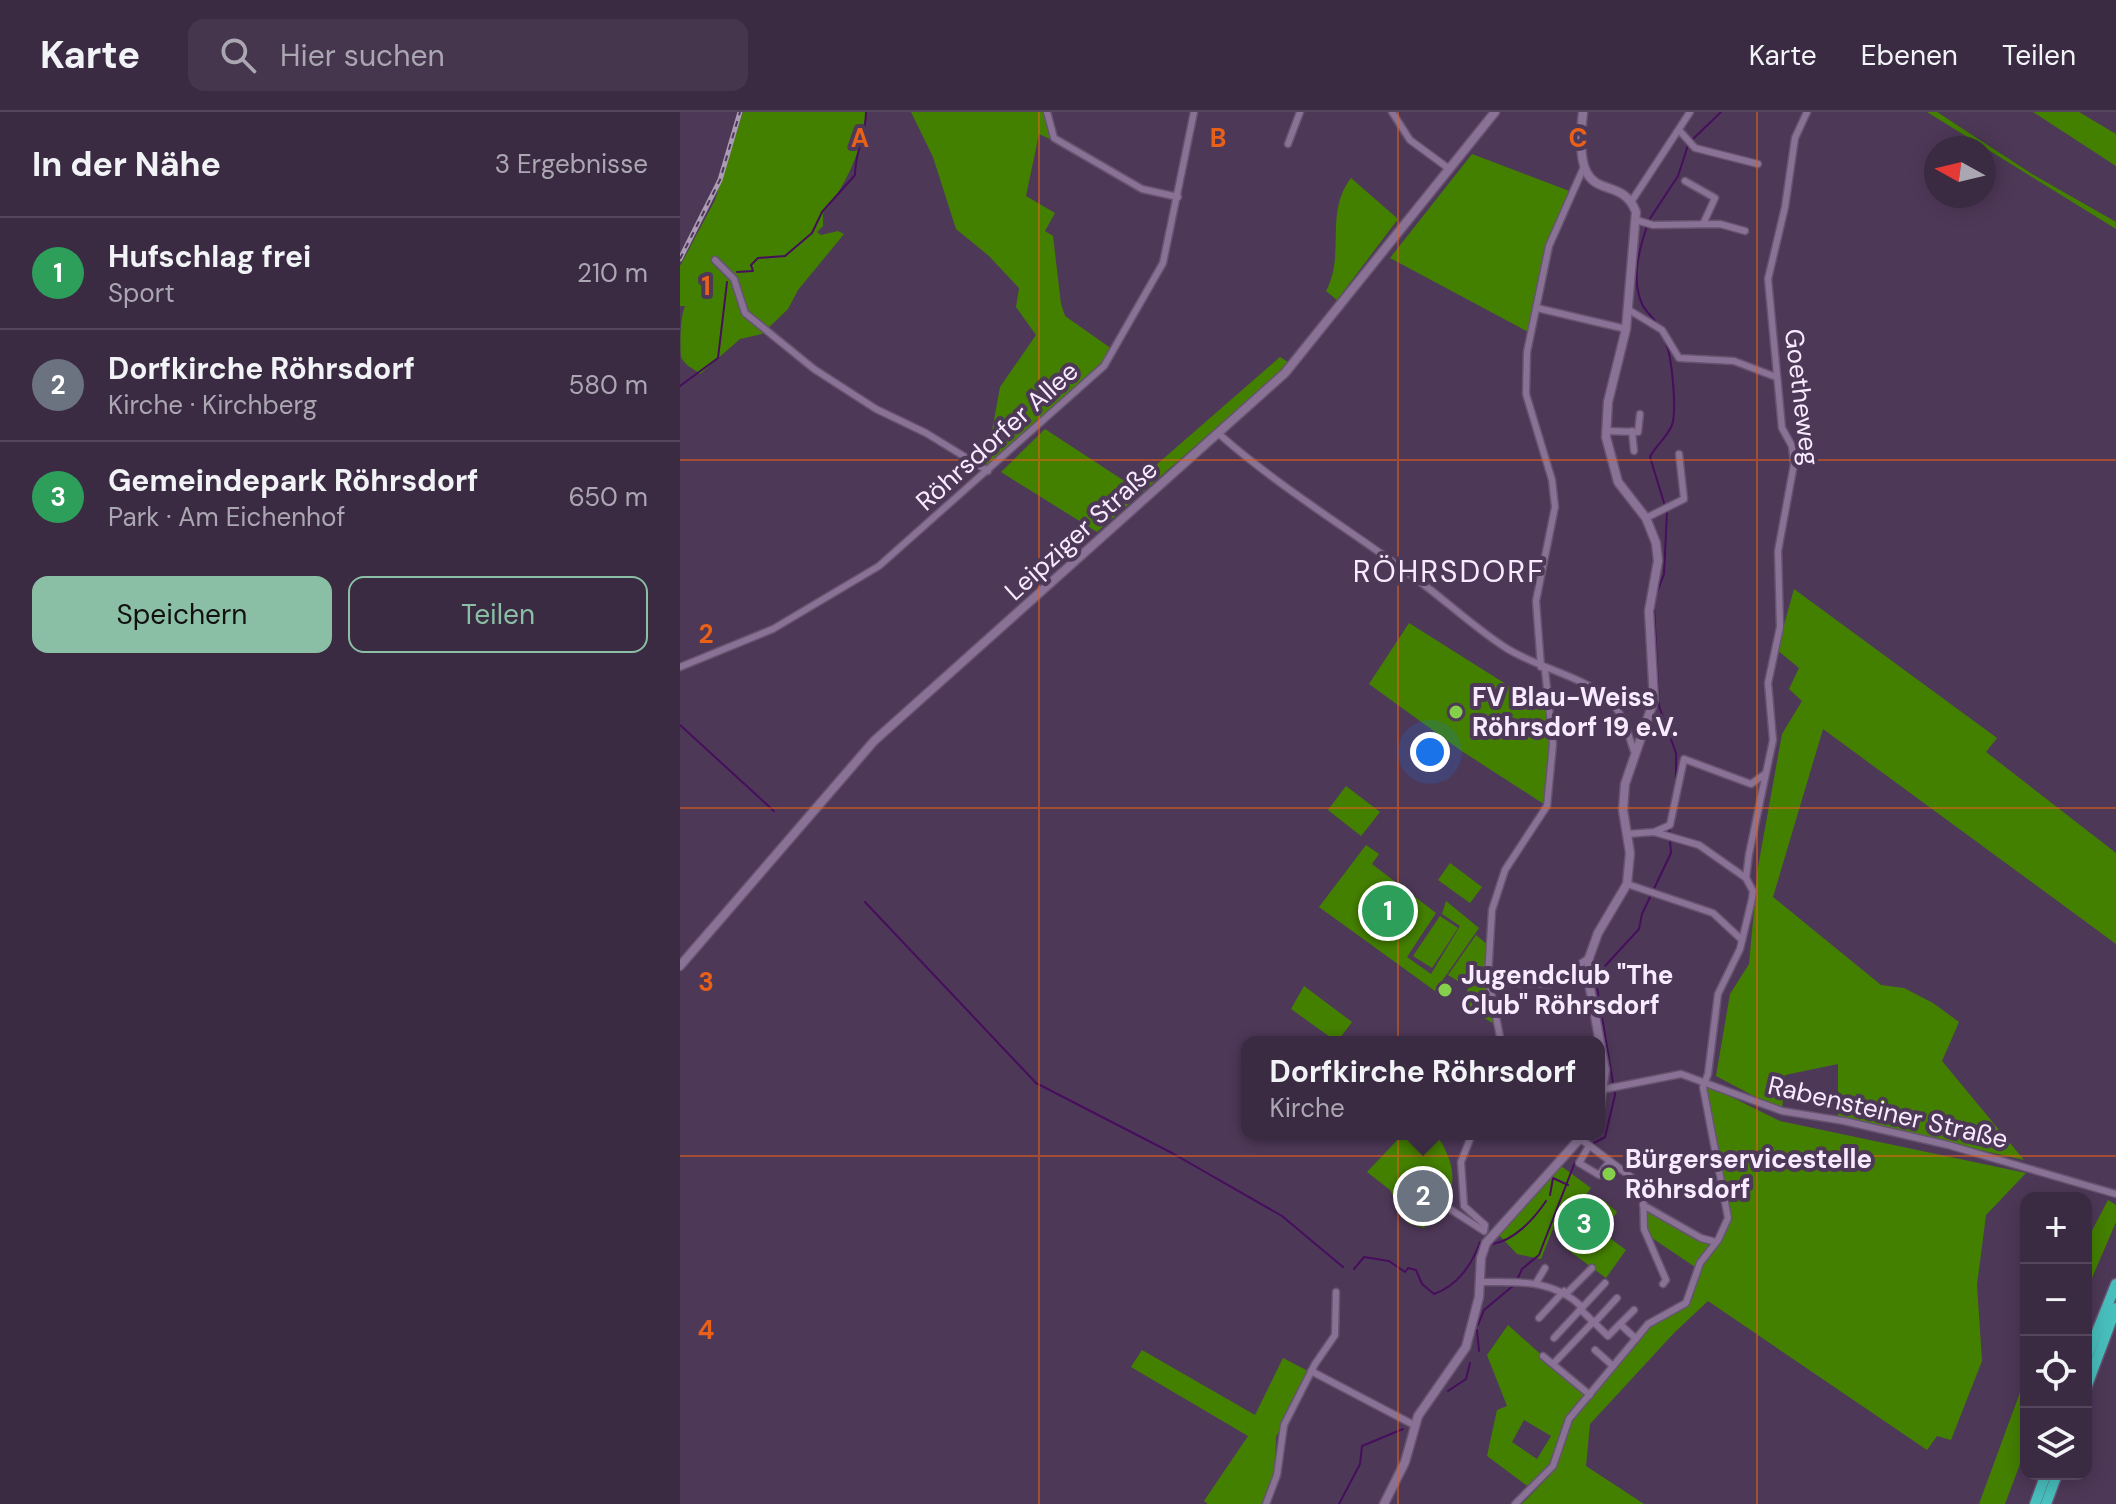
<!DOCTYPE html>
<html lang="de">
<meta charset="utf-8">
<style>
:root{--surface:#3a2a42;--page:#45364d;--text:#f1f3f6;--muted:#aba7b2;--line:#54465b;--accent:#8abfa5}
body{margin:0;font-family:"DM Sans",sans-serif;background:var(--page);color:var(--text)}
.controls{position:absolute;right:24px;bottom:24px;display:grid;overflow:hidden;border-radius:16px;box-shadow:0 4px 20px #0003}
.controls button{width:72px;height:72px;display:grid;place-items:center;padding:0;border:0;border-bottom:2px solid var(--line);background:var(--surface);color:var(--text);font:40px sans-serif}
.compass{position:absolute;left:1244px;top:24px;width:72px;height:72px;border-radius:50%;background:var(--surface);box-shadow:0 4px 20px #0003;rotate:278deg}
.you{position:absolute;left:750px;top:640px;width:28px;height:28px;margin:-20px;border:6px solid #fff;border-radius:50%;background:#1a73e8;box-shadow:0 0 0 12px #1a73e833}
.badge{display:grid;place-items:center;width:52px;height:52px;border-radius:50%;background:var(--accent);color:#fff;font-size:26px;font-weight:700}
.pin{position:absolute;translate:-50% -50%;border:4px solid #fff;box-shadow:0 2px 8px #0006}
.popup{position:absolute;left:561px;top:924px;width:364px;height:104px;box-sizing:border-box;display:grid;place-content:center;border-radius:16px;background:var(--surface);filter:drop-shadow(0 2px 6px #0005);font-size:26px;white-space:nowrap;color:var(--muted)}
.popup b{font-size:30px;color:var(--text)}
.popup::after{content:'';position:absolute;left:50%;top:100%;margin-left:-16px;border:16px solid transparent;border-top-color:var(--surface)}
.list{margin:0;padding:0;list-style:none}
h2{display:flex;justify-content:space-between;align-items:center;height:104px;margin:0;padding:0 32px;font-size:34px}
h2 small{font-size:26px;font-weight:400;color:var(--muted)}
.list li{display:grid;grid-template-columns:52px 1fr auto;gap:24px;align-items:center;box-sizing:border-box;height:112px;padding:0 32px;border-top:2px solid var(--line)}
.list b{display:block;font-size:30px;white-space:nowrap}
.list p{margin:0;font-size:26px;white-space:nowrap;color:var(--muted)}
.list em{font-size:26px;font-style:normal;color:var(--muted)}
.actions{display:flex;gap:16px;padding:24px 32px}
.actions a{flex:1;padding:18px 0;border:2px solid var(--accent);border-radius:16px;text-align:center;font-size:28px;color:var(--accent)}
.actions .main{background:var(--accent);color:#111}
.icon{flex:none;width:44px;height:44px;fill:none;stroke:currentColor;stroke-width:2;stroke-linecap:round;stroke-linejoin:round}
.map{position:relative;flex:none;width:1436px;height:1392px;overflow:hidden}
header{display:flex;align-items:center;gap:48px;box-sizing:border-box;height:112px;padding:0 40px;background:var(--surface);border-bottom:2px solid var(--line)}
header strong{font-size:38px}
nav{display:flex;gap:44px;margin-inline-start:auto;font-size:28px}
.search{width:560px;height:72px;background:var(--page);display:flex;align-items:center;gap:20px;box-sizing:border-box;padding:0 28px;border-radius:16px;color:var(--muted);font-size:30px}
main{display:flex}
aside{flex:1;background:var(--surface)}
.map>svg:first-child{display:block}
</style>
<header>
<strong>Karte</strong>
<div class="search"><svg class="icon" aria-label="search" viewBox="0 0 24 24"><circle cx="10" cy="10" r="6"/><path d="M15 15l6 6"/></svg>Hier suchen</div>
<nav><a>Karte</a><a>Ebenen</a><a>Teilen</a></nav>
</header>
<main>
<aside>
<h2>In der Nähe<small>3 Ergebnisse</small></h2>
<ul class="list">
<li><span class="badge" style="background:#2e9e5b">1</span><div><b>Hufschlag frei</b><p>Sport</p></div><em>210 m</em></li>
<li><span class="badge" style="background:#6b7280">2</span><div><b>Dorfkirche Röhrsdorf</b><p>Kirche · Kirchberg</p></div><em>580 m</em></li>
<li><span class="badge" style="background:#2e9e5b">3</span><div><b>Gemeindepark Röhrsdorf</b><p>Park · Am Eichenhof</p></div><em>650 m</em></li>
</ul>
<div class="actions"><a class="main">Speichern</a><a>Teilen</a></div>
</aside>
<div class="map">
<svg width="1436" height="1392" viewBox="0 0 1436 1392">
<rect width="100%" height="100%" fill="#4e3858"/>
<!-- green -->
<g fill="#448000" fill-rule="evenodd">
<path d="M 63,0 L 186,0 C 186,30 163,80 143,101 L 143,114 L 137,120 L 141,123 L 158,119 L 164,122 L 118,178 L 108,197 L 82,222 L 60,227 L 20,262 C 13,256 5,254 1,245 C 0,233 0,205 5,194 L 0,194 L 0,154 L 35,88 Z"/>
<path d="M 364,0 L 372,28 L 359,22 L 346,84 L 375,101 L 365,119 L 373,124 L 381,192 L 385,204 L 432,237 L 422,250 L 307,354 L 289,343 L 312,319 L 320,275 L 356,223 L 336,195 L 339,176 L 309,144 L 276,117 L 253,45 L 231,0 Z"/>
<path d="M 1247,0 L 1257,0 L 1352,62 L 1436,110 L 1436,117 Z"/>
<path d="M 1353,0 L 1399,0 L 1436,22 L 1436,54 Z"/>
<path d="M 792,42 L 892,80 L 869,134 L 852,222 L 710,146 Z"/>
<path d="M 671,66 L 718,107 L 657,188 L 646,179 C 666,142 644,101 671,66 Z"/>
<path d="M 600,245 L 608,250 L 595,264 L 417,420 L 321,360 L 365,317 L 452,374 Z"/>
<path d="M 1114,477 L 1317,626 L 1306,640 L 1436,741 L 1436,832 L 1143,617 L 1093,785 L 1201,873 L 1224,876 L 1253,891 L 1279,910 L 1262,949 L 1344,1048 L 1158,1006 L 1158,952 L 1105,963 L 1102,999 L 1036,964 L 1050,882 L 1069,852 L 1078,755 L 1102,622 L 1122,589 L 1109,577 L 1119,556 L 1097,538 Z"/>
<path d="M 729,511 L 870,600 L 873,632 L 867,694 L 780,638 L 689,572 Z"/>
<path d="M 666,674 L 700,700 L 681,724 L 648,698 Z"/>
<path d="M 686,733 L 699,742 L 692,752 L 756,801 L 727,845 L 751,862 L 780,814 L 762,802 L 766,789 L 799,816 L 755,879 L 639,795 Z"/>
<path d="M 770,751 L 802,775 L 790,791 L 758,768 Z"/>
<path d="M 760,804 L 778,816 L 752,856 L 733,844 Z"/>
<path d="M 796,823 L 808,833 L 804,868 L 781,871 L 768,863 Z"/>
<path d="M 804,873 L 808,875 L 816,913 L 782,893 L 789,874 Z"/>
<path d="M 624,874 L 672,910 L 657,930 L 611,897 Z"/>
<path d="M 1027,973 L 1100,1009 L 1346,1061 L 1306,1103 L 1297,1173 L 1302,1249 L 1271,1328 L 1257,1324 L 1247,1338 L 1028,1189 L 994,1221 L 910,1312 L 906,1354 L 964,1392 L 842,1392 L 873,1360 L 887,1316 L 906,1292 L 974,1211 L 1005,1195 L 1013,1185 L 1021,1154 L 1051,1103 L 1025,981 Z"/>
<path d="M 723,1022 L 756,1022 C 775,1050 780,1075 758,1103 C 754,1109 749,1111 744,1116 L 728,1111 L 710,1078 L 687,1060 Z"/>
<path d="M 881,1054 L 911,1076 L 906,1083 L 918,1092 L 922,1087 L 937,1100 L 926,1116 L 927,1124 L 946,1138 L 926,1166 L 884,1135 L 890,1122 L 876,1109 L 861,1147 L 837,1142 L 818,1122 Z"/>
<path d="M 1428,1088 L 1436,1093 L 1436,1110 L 1406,1180 L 1406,1130 Z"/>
<path d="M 965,1096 L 1032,1132 L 1015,1155 L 972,1126 L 966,1117 Z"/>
<path d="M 828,1213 L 906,1283 L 885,1307 L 871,1352 L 850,1376 L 807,1344 L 817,1298 L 827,1294 L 807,1243 ZM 844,1308 L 871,1324 L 857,1347 L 832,1330 Z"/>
<path d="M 462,1238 L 575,1303 L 603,1246 L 630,1260 L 596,1325 L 595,1357 L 582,1392 L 528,1392 L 524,1389 L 568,1324 L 451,1255 Z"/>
<path d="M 1346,1264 L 1346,1336 L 1325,1392 L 1299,1392 Z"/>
</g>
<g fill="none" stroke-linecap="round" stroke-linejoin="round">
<!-- stream -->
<g stroke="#460e5c" stroke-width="2">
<path d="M 1012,28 L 1041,0"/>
<path d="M 969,108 L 998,64 L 1008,33"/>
<path d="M 967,114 C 959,138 951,167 962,192 C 965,199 973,205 977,212"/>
<path d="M 57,160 L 73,159 L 71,153 L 78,146 L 105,144 L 132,121 L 142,100 L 175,63 C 175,40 186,22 186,0"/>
<path d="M 0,274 L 38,246 L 47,170"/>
<path d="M 985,394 L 970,345 C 976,333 986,327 992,313 C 997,298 992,243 985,229"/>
<path d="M 977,480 L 984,462 L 987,400"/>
<path d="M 974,494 L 979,594 L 996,641 L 996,672"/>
<path d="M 0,613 L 94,699"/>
<path d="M 185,790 L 356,971 L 492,1041 L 602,1104 L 663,1155"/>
<path d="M 914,1031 L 925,1025 L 935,983 L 917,875 L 925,854 L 959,817 L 962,802 L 991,741 L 989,717"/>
<path d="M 870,1083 L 873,1066 L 888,1073"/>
<path d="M 812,1132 C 834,1129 854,1107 866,1089"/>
<path d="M 674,1157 L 684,1145 L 709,1149 L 725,1160 L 728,1156 L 736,1158 L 742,1172 L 754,1182 C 777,1174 792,1153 800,1130"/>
<path d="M 837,1168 L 842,1157 L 859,1143 L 895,1050"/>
<path d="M 798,1213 L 804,1198 L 834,1173"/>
<path d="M 797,1218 L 799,1239"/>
<path d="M 768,1279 L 786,1267 L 790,1251"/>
<path d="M 659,1392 L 680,1352 L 682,1334 L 723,1317"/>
</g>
<!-- street casing -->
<g stroke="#66546f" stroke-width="9">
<g id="street">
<path d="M 367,0 L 374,26 L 462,77 L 498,85"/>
<path d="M 712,0 L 730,28 L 768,56"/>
<path d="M 999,18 L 1015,36 L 1078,52"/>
<path d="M 608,32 L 620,0"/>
<path d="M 1005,69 L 1035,86 L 1024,110"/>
<path d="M 951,90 L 1010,0"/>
<path d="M 956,108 L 973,113 L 1040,112 L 1065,119"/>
<path d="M 35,148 L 54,167 L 65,201 L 134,257 L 196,297 L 246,321 L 308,359"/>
<path d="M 857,196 L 946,217"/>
<path d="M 949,198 L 982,218 L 999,246 L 1054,249 L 1096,265"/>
<path d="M 926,319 L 958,320 L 960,302"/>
<path d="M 952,319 L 954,339"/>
<path d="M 539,322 C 599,375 667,416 731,463 C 763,486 791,513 823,534 C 855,556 906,564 931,590 C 944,603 948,623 954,639"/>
<path d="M 966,406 L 1004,387 L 999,342"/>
<path d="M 0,555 L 93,517 L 199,454 L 424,254 L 483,151 L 514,0"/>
<path d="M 861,555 L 856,489 L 875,395 L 872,368 L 846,282 L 847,240 L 869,134 L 903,57"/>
<path d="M 974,720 L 1019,733 L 1066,766"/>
<path d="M 947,722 L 974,720 L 990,713 L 1004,647 L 1071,672 L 1085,662"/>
<path d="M 947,772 L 1033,801 L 1062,828"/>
<path d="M 809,870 L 871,872 L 909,846"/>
<path d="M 821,930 L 808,864 L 812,798 L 825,758 L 867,694 L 873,632 L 865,558"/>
<path d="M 925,977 L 1001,962 L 1102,999 L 1164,1009 L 1268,1033 L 1436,1082"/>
<path d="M 792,1022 L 781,1050 L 784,1094 L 805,1113 L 804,1119"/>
<path d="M 894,1022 L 963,1074 L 964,1117 L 986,1168 L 983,1172"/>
<path d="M 909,1034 L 899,1051 L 919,1063 L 930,1049"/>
<path d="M 752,1074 L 762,1092 L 804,1119"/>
<path d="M 963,1093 L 1021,1126 L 1036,1130"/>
<path d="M 750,1095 L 762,1092"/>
<path d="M 801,1170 C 839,1170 873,1167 902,1195"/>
<path d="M 856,1171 L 865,1156"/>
<path d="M 887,1181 L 912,1156"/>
<path d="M 900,1197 L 928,1224 L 940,1212 L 956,1227"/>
<path d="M 859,1206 L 884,1179"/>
<path d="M 914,1211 L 937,1186"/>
<path d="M 940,1212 L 954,1198"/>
<path d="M 874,1226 L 925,1171"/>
<path d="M 915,1238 L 933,1254"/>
<path d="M 863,1244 L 910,1283"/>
<path d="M 874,1251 L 913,1210"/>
<path d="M 631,1259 L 734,1313"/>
<path d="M 586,1392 L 597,1363 L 604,1313 L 635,1252 L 655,1223 L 656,1180"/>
<path d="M 835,1392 L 873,1354 L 889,1307 L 959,1223 L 968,1212 L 1006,1191 L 1020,1151 L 1038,1128 L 1048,1106 L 1023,975 L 1028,962 L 1038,882 L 1060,837 L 1072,787 L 1073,779 L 1066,766 L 1069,742 L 1093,628 L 1088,571 L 1100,515 L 1098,439 L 1114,352 L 1112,334 L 1102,316 L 1088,167 L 1105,95 L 1115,26 L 1127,0"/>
</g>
</g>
<!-- secondary casing -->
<g stroke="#66546f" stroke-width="11">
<g id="secondary">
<path d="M 903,0 C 891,104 939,55 956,100 L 946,217 L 928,290 L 926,325 L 938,370 L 966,406 L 976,431 L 978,449 L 969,499 L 974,588 L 945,672 L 943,698 L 950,741 L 947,772 L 918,821 L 909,846 L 909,871 L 925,958 L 919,1001"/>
<path d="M 0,854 L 194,629 L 605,261 L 815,0"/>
<path d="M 704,1392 L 725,1350 L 738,1304 L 786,1235 L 799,1185 L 801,1146 L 806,1131 L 904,1022"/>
</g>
</g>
<!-- highway casing -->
<g stroke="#66546f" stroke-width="13">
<g id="highway">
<path d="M 1406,1247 L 1436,1172"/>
<path d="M 1406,1276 L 1436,1196"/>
<path d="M 1355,1392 L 1366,1362"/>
<path d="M 1366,1392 L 1377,1362"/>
</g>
</g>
<!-- street -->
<use href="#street" stroke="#897295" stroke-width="6"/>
<!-- secondary -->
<use href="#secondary" stroke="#897295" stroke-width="8"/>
<!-- highway -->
<use href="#highway" stroke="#48bfbe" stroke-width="10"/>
<!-- rail casing -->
<g stroke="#ac9bb4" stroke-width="5">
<path id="rail" d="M 0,147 L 40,68 L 60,0"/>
</g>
<!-- rail -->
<use href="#rail" stroke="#4e3858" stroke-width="2" stroke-dasharray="6" stroke-linecap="butt"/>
</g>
<!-- grid -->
<path fill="none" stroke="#e96018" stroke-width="2" stroke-opacity="0.55" d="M 359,0 L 359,1392M 718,0 L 718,1392M 1077,0 L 1077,1392M 0,348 L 1436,348M 0,696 L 1436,696M 0,1044 L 1436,1044"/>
<!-- markers -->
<g fill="#85cf4d" stroke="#4e3858" stroke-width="3">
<circle cx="776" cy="600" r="8"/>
<circle cx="765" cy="878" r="8"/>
<circle cx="929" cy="1062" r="8"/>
</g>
<g text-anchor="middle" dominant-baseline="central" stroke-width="8" stroke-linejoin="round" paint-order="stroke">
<!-- street labels -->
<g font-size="26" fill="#f8ebff" stroke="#4e3858">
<text transform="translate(1122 285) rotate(83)">Goetheweg</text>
<text transform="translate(317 324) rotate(-42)">Röhrsdorfer Allee</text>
<text transform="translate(401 418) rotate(-42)">Leipziger Straße</text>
<text transform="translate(1208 1000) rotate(13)">Rabensteiner Straße</text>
</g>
<!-- poi labels -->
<g font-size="26" font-weight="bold" fill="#f8ebff" stroke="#4e3858" text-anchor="start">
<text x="792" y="585">FV Blau-Weiss<tspan x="792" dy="30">Röhrsdorf 19 e.V.</tspan></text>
<text x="781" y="863">Jugendclub "The<tspan x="781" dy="30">Club" Röhrsdorf</tspan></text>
<text x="945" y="1047">Bürgerservicestelle<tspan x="945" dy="30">Röhrsdorf</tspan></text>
</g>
<!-- quarter labels -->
<g font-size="30" letter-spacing="2" fill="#f8ebff" stroke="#4e3858">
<text x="769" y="459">RÖHRSDORF</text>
</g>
</g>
<g font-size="26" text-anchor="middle" font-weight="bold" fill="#e96018" stroke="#4e3858" stroke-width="8" stroke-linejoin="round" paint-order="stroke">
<text x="180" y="35">A</text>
<text x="538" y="35">B</text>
<text x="898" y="35">C</text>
<text x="26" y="183">1</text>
<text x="26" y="531">2</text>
<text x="26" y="879">3</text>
<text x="26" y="1227">4</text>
</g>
</svg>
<div class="controls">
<button>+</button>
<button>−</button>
<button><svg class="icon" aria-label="locate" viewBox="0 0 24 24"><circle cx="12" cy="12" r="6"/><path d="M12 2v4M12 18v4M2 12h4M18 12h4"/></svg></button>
<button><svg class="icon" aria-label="layers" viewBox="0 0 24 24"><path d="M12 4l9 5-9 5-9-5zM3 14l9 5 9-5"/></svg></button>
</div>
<svg class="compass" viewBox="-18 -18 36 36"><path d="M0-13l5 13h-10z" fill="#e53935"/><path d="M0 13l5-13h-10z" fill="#aba7b2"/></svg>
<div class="you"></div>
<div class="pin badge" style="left:708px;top:799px;background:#2e9e5b">1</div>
<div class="pin badge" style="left:743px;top:1084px;background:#6b7280">2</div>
<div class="popup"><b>Dorfkirche Röhrsdorf</b>Kirche</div>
<div class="pin badge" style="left:904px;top:1112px;background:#2e9e5b">3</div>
</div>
</main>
